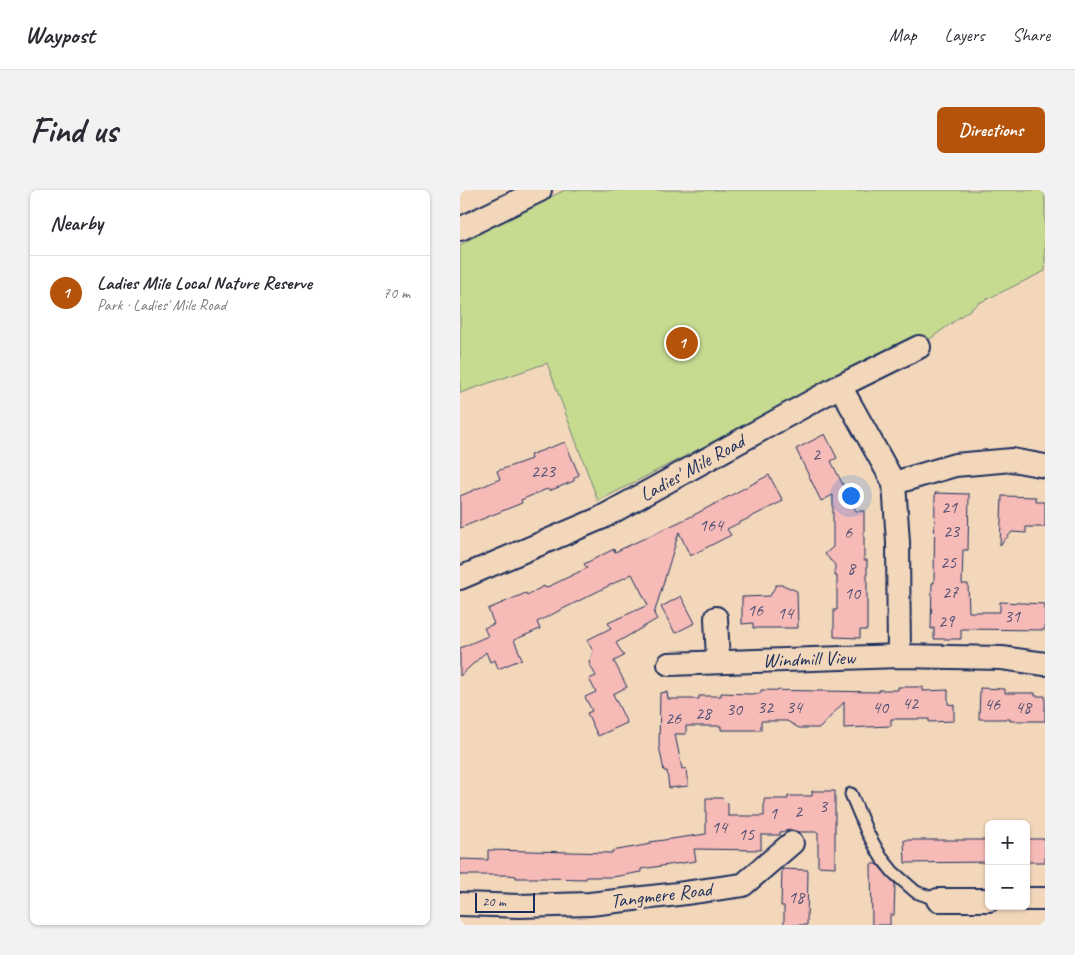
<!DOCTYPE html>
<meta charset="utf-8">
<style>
:root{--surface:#fff;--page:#f2f2f3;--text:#2b2b33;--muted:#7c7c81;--line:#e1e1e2;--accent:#b45309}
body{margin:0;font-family:Caveat,sans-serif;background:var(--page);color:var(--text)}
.controls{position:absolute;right:15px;bottom:15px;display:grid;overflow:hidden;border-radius:8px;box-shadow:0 1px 4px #0004}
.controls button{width:45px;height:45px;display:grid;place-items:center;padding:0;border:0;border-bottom:1px solid var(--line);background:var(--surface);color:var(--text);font:25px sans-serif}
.scale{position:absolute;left:15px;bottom:12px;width:60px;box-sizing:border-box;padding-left:5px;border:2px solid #1b2f5e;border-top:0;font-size:14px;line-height:18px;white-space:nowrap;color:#1b2f5e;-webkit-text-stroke:4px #f3d7ba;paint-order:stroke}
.you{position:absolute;left:390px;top:305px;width:18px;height:18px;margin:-12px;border:4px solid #fff;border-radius:50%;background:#1a73e8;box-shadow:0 0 0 8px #1a73e833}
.badge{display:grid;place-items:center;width:32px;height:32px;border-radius:50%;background:var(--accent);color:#fff;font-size:16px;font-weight:700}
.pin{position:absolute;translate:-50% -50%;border:2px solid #fff;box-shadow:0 1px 5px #0006}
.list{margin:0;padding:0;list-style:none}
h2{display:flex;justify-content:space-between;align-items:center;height:65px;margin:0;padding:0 20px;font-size:21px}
h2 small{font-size:16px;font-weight:400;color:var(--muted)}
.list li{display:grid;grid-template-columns:32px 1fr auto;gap:15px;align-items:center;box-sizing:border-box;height:75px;padding:0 20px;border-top:1px solid var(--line)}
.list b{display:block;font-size:19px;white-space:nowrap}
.list p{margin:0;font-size:16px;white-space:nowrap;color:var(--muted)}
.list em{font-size:16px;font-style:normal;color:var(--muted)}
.map{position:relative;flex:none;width:585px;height:735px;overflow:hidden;border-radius:8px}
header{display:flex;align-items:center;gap:30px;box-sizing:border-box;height:70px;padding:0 25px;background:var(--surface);border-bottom:1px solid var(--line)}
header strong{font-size:24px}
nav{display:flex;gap:28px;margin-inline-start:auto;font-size:18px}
.intro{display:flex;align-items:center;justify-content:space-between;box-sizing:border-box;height:120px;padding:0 30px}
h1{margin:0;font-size:35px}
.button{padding:12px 22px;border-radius:8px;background:var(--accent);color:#fff;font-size:18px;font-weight:700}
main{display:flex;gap:30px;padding:0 30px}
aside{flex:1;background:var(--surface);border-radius:8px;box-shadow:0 1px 4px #0004}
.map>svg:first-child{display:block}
</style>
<header>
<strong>Waypost</strong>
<nav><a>Map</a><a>Layers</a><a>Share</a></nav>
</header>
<div class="intro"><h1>Find us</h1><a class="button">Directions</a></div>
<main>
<aside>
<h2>Nearby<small></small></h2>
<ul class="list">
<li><span class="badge">1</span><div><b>Ladies Mile Local Nature Reserve</b><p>Park · Ladies' Mile Road</p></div><em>70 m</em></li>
</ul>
</aside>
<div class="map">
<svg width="585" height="735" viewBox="0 0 585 735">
<rect width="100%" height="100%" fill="#f3d7ba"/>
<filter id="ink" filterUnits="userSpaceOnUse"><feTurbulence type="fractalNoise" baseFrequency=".02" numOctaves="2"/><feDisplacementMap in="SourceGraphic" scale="10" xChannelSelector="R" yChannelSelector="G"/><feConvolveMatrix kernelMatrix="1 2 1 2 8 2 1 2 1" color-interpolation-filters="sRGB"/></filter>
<g filter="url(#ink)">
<!-- green -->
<path fill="#c6da90" stroke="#708477" d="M 105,0 L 585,0 L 585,81 L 519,113 L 459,157 L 452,149 L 138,311 L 87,173 L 0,203 L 0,55 L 42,31 Z"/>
<!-- building -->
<g fill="#f6bab7" stroke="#1b2f5e">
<path d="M 365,244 L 377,268 L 371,271 L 396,321 L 404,321 L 404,370 L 407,370 L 407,440 L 400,440 L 400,448 L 374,447 L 374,420 L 377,420 L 377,386 L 375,386 L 375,375 L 365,364 L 373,357 L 373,305 L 361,311 L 336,259 Z"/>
<path d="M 105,252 L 119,285 L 114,288 L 114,291 L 89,301 L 87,299 L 61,310 L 62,313 L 0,338 L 0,306 L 40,289 L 37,281 L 71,269 L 70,265 Z"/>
<path d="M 309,285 L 323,311 L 267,339 L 271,345 L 230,366 L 219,342 L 194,424 L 197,429 L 156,453 L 164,466 L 154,471 L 167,497 L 153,504 L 167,533 L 138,546 L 127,523 L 132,521 L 125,507 L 136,502 L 129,489 L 136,486 L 129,473 L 133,461 L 127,450 L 151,438 L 148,433 L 188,415 L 172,384 L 77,432 L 80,439 L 54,450 L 62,469 L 38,479 L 35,470 L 30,472 L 26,462 L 0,486 L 0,458 L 28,446 L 24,438 L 34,434 L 28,419 L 66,403 L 67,405 L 84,396 L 85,398 L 94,394 L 127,378 L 124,374 L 154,359 L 155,362 L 232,326 Z"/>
<path d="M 475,303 L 509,304 L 508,360 L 503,360 L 502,394 L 508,394 L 509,422 L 540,422 L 540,412 L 585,414 L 585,440 L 501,439 L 501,449 L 474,449 L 474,438 L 471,439 L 472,393 L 474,393 Z"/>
<path d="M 542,306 L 576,307 L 576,312 L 585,312 L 585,337 L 566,337 L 566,343 L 552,342 L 540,355 Z"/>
<path d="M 316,395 L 323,395 L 337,401 L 338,438 L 293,438 L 293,433 L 282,434 L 282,407 L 310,406 Z"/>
<path d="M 221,406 L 235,433 L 215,443 L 201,417 Z"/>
<path d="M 438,497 L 463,497 L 463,501 L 488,500 L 488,514 L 494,515 L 494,531 L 469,532 L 469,529 L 431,529 L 431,536 L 384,538 L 384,512 L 360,538 L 339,538 L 327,531 L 301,531 L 301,540 L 261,540 L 261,536 L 226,536 L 226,544 L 215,544 L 222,579 L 226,578 L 228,596 L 209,598 L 207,581 L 204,581 L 199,556 L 200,503 L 207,502 L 208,509 L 239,509 L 239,506 L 261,506 L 261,503 L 292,504 L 301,503 L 301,500 L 419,502 L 419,500 L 438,500 Z"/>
<path d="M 520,498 L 545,499 L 545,503 L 575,503 L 575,506 L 585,506 L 585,531 L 550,531 L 550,529 L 519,529 Z"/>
<path d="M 352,601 L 375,601 L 375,677 L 358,676 L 358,642 L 339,642 L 330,640 L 320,642 L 320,645 L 301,645 L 301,660 L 234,659 L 236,671 L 181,679 L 181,682 L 153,687 L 126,687 L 126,689 L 84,688 L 56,688 L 56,686 L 49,685 L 0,685 L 0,669 L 28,670 L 28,660 L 152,663 L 152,661 L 191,654 L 190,652 L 246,644 L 246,608 L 262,608 L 268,614 L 268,626 L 304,626 L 304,609 L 328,609 L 328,606 L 352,606 Z"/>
<rect x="566" y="649" width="19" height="23"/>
<path d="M 444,650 L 529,650 L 529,672 L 445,673 Z"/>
<path d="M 411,674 L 417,674 L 435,694 L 434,725 L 430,725 L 430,735 L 412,735 Z"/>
<path d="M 322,679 L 348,680 L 347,735 L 324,735 L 324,716 L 321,716 Z"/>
</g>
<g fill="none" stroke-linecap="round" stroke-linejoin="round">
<!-- lane casing -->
<g stroke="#1b2f5e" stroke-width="15">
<path id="lane" d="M 391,604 L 407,642 L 421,667 L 433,682 L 456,702 L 478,710"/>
</g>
<!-- street casing -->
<g stroke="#1b2f5e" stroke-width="26">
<g id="street">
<path d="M 0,39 L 80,0"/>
<path d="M 380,196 L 434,293 L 438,352 L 439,466"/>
<path d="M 434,293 L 495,275 L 552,270 L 585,276"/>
<path d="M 0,388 L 141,328 L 380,196 L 459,157"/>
<path d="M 256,428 L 258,471"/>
<path d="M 209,474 L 439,466 L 542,468 L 585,474"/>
<path d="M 566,709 L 585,709"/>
<path d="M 478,710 L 529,710"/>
<path d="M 0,714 L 60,716 L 130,714 L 218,704 L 283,695 L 332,653"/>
</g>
</g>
<!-- lane -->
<use href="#lane" stroke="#f3d7ba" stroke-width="11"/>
<!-- street -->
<use href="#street" stroke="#f3d7ba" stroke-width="22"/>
</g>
</g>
<g text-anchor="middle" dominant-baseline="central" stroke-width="5" stroke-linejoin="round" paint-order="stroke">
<!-- number labels -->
<g font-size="18" fill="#525274">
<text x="356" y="264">2</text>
<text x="83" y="281">223</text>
<text x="489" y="317">21</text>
<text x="251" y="335">164</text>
<text x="491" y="341">23</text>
<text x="388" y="342">6</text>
<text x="488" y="372">25</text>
<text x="391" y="378">8</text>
<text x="490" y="402">27</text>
<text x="392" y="403">10</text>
<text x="295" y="420">16</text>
<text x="325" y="423">14</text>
<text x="552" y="426">31</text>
<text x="486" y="431">29</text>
<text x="450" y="513">42</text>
<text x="532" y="514">46</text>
<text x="305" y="517">32</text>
<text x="334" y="517">34</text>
<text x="420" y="517">40</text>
<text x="563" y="517">48</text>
<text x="274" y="519">30</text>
<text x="243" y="523">28</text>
<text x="213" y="528">26</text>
<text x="363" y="616">3</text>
<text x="338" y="621">2</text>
<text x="313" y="623">1</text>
<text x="259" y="637">14</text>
<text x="286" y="644">15</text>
<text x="336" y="707">18</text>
</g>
<!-- street labels -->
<g font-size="20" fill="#1b2f5e" stroke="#f3d7ba">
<text transform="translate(232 278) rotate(-29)">Ladies' Mile Road</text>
<text transform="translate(349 469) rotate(-2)">Windmill View</text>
<text transform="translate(201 705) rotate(-7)">Tangmere Road</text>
</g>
</g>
</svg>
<div class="controls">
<button>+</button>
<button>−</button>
</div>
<div class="scale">20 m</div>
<div class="you"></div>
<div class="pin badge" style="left:222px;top:153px">1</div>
</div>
</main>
